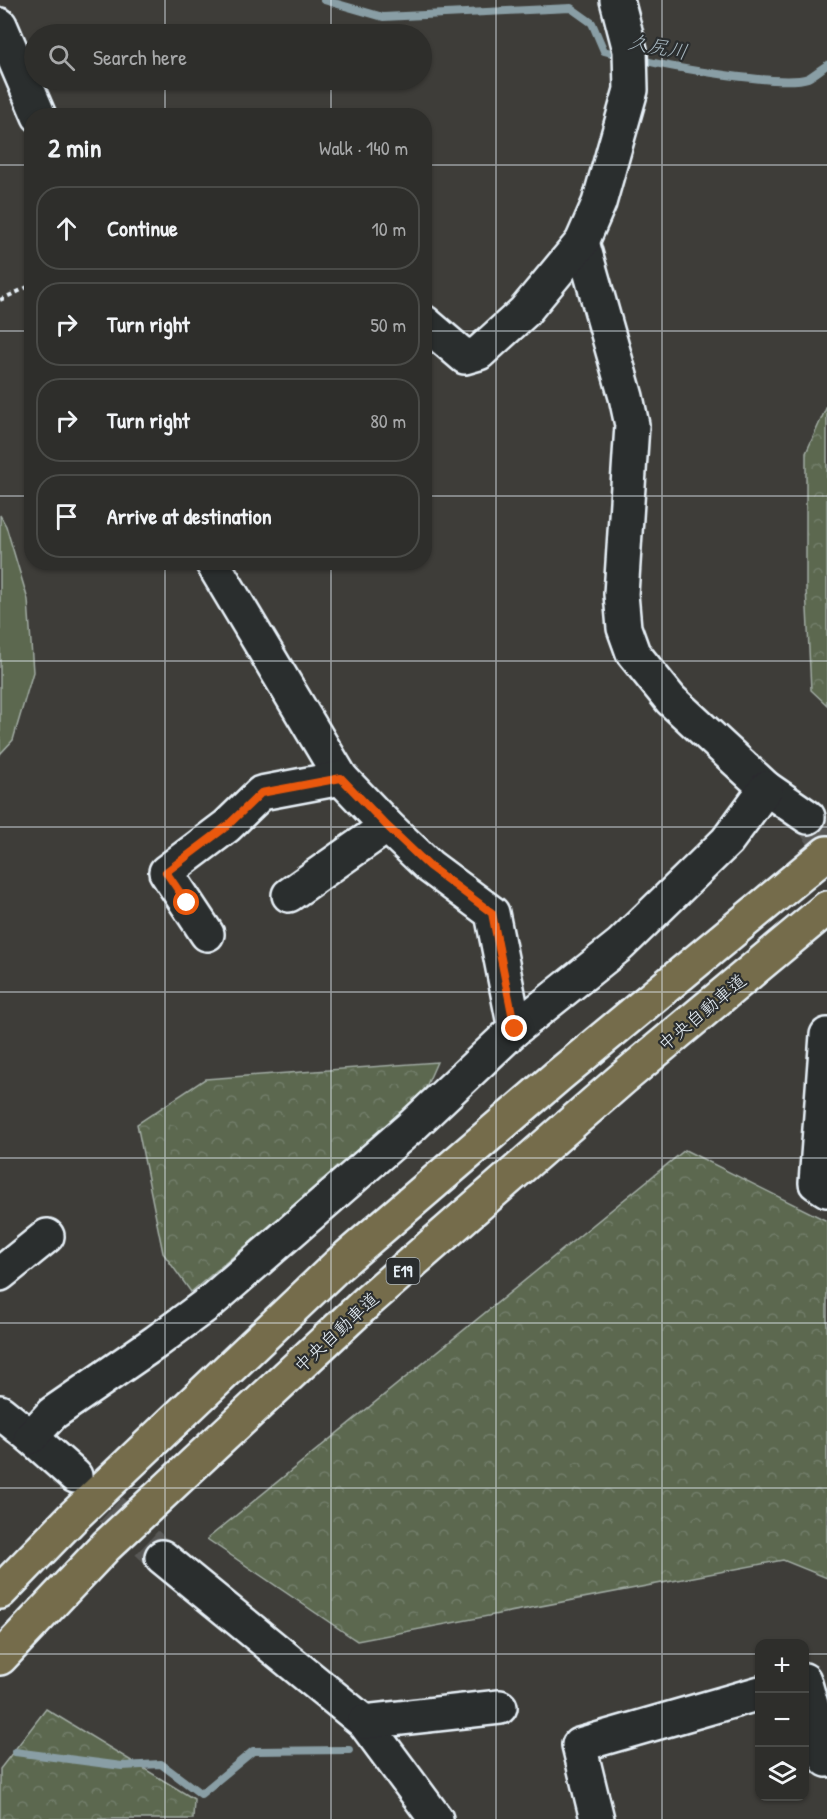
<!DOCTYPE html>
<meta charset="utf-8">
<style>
:root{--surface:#2e2e2b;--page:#363633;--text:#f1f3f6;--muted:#a7a8a9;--line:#494a47}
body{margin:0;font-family:"Patrick Hand","Klee One",sans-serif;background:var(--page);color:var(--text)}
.controls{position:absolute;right:18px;bottom:18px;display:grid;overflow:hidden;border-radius:12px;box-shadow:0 2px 4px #0004}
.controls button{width:54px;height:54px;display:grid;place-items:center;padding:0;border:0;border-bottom:2px solid var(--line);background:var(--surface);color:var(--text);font:30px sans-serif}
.stop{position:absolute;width:18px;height:18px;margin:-14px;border:4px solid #ea580c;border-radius:50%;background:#fff}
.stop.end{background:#ea580c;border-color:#fff;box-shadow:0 2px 6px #0008}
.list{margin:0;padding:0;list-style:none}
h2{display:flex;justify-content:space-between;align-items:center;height:78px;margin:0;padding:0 24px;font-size:26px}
h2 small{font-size:20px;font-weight:400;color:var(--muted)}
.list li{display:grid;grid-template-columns:39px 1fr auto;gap:18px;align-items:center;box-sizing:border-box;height:84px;margin:0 12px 12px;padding:0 12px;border:2px solid var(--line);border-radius:24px}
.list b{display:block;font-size:22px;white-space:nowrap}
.list em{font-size:20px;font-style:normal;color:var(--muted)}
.icon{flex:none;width:33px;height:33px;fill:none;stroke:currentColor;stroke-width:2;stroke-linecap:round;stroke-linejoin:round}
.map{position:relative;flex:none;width:827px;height:1819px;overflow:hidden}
.search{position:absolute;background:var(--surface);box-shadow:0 2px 4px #0004;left:24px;top:24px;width:408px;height:66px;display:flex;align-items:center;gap:15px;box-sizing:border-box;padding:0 21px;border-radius:33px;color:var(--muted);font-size:22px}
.panel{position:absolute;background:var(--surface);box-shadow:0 2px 4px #0004;left:24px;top:108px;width:408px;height:462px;border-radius:24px}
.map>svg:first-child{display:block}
</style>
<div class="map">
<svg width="827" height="1819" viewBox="0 0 827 1819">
<defs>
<pattern id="forest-crowns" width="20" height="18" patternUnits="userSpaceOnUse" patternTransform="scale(1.5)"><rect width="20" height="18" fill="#5b6850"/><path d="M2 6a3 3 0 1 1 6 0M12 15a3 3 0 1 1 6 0" fill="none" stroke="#737e6a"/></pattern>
</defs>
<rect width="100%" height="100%" fill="#3e3d39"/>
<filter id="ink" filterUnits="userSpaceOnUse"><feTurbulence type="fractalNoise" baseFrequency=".0167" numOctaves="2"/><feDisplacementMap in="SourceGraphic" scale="12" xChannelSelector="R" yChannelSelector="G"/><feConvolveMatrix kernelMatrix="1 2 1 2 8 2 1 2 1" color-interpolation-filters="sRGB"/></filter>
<g filter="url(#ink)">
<!-- forest -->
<g fill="url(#forest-crowns)" stroke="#a2aca4" stroke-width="1.5">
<path d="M 827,406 L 827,705 L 811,690 L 806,588 L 806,453 Z"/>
<path d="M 437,1062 L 421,1098 L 191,1292 L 163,1253 L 137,1124 L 205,1079 Z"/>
<path d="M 685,1150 L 827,1221 L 827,1578 L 783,1560 L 357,1641 L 207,1539 Z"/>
<path d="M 46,1709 L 194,1799 L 193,1819 L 0,1819 L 0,1769 Z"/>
</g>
<!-- park -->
<path fill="#5b6850" stroke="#a2aca4" stroke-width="1.5" d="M 0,515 L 6,526 L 28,600 L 33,672 L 13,740 L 0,754 Z"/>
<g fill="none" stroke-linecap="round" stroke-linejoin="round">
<!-- stream -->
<g stroke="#899ea5" stroke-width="8">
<path d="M 324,0 L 383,17 L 571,8 L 592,23 L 604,51 L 623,56"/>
<path d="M 638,59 C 668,67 783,87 808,78 C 814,75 821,69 827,65"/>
<path d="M 15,1752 L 122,1766 L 161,1764 L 201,1794 L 253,1751 L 349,1750"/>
</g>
<!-- minor-tunnel -->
<g stroke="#585856" stroke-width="33" stroke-dasharray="33 16" stroke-linecap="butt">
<path d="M 808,817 L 827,842"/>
<path d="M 75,1476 L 162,1557"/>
</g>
<!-- minor casing -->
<g stroke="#e8f1f8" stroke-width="38">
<g id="minor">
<path d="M 0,25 L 39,116"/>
<path d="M 582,242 L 626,397 L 632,425 L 621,594 L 624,628 L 633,653 L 671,700 L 766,788 L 808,817"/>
<path d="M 424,322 L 465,357 L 479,353 L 524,312 L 582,242 L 599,203 L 631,90 L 630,50 L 617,0"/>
<path d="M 212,562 L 341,778 L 387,826 L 429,866 L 492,913 L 515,1029"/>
<path d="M 289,895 L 387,826"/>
<path d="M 207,934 L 166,872 L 227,826 L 261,793 L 341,778"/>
<path d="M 827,1035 L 816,1183 L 827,1190"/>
<path d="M 0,1274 L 47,1236"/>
<path d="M 0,1412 L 31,1437 L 75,1476"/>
<path d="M 31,1437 L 53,1413 L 156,1342 L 210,1302 L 412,1126 L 515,1029 L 620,945 L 727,841 L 766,788"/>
<path d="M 162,1557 L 364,1722 L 436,1819"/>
<path d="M 804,1680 L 827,1760"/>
<path d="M 364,1722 L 500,1707"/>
<path d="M 597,1819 L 579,1745 L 760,1693"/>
</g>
</g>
<!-- motorway casing -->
<g stroke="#e8f1f8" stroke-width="38">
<g id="motorway">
<path d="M 0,1592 L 74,1516 L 338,1265 L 559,1075 L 827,853"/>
<path d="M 0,1658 L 106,1546 L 368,1301 L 622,1079 L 827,908"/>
</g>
</g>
<!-- path -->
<path stroke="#e8f1f8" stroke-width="4" stroke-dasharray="4.5 4.5" stroke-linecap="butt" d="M 0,300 L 32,285"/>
<!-- minor -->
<use href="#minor" stroke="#2a2d2e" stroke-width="33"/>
<!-- motorway -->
<use href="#motorway" stroke="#746c4b" stroke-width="33"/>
</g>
</g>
<g fill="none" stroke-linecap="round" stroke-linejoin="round" filter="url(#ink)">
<!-- route -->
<path stroke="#ea580c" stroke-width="8" d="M 187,903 L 166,872 L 227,826 L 261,793 L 341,778 L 387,826 L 429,866 L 492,913 L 515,1029"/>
</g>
<!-- grid -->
<path fill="none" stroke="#e8f1f8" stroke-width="1.5" stroke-opacity="0.55" d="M 165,0 L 165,34M 331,0 L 331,34M 496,0 L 496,1819M 662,0 L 662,1819M 165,80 L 165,116M 331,80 L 331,116M 0,165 L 32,165M 424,165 L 827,165M 0,331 L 32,331M 424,331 L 827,331M 0,496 L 32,496M 424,496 L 827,496M 165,562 L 165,1819M 331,562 L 331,1819M 0,661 L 827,661M 0,827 L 827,827M 0,992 L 827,992M 0,1158 L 827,1158M 0,1323 L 827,1323M 0,1488 L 827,1488M 0,1654 L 760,1654M 804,1654 L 827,1654"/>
<g text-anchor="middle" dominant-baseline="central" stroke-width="4.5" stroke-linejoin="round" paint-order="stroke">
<!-- shield labels -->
<rect fill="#2a2d2e" stroke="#afb6bb" stroke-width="1.5" x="386.5" y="1258" width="33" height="26" rx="4.5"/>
<g font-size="16" font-weight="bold" fill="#e8f1f8">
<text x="403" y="1271">E19</text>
</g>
<!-- street labels -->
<g font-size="18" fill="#e8f1f8" stroke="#2a2d2e">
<text transform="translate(702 1012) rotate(-40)">中央自動車道</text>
<text transform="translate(336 1332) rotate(-43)">中央自動車道</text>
</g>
<!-- water labels -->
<g font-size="20" font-style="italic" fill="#a9b9c1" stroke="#2a2d2e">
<text transform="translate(658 46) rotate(11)">久尻川</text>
</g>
</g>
</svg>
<div class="controls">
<button>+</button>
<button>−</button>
<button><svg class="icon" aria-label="layers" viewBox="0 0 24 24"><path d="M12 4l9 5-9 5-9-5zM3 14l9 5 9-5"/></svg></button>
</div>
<div class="stop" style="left:187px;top:903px"></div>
<div class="stop end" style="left:515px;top:1029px"></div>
<div class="search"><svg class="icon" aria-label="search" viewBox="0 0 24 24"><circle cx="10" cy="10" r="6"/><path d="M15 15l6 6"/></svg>Search here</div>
<section class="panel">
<h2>2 min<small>Walk · 140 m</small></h2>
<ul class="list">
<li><svg class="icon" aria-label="ahead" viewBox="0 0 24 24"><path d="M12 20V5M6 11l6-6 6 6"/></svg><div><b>Continue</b></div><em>10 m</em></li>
<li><svg class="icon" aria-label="right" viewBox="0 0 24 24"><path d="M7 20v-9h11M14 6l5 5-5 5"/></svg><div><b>Turn right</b></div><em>50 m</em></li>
<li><svg class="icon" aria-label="right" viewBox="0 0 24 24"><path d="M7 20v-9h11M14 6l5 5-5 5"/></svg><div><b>Turn right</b></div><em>80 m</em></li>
<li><svg class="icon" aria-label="arrive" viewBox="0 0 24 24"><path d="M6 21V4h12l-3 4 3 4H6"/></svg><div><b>Arrive at destination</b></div></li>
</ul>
</section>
</div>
